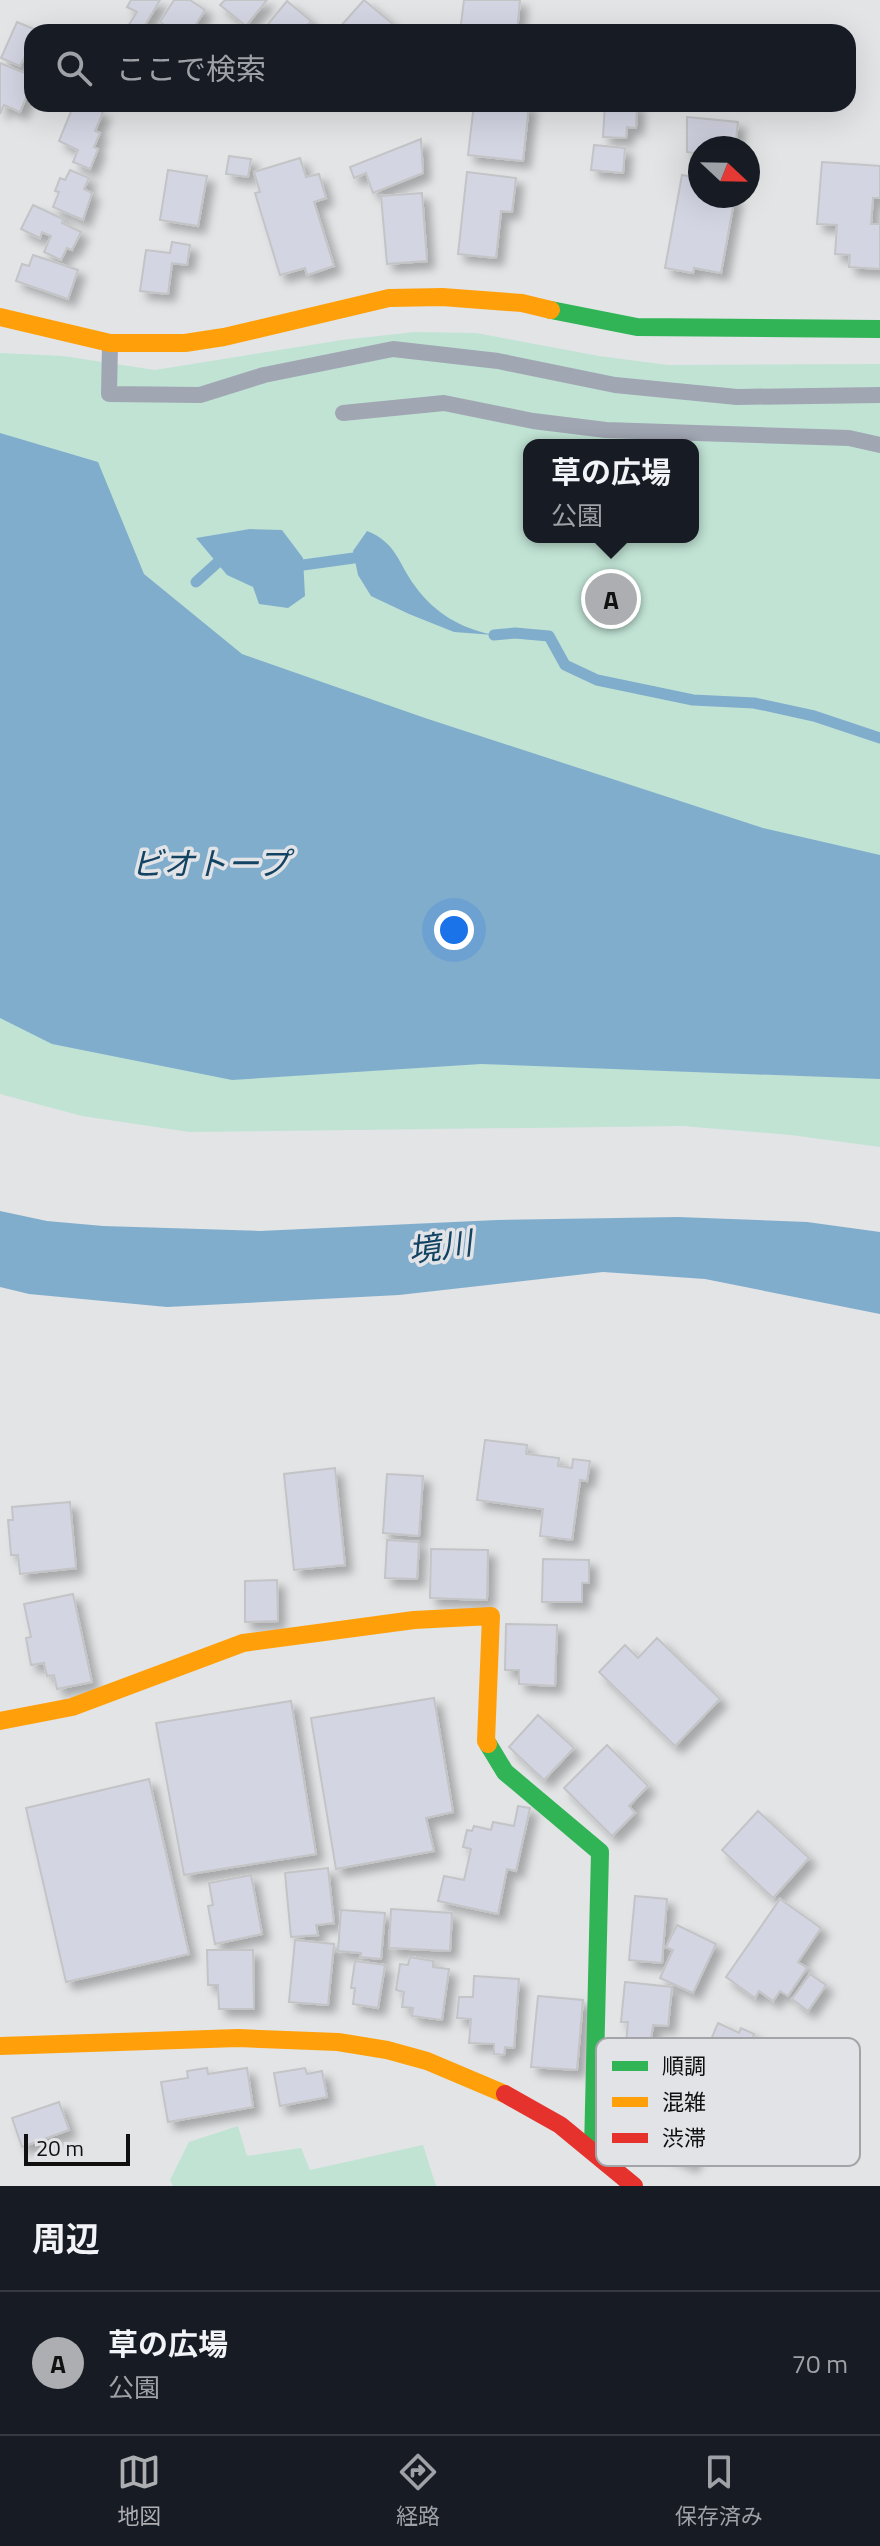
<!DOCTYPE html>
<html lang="ja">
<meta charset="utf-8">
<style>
:root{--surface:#171b24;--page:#20242c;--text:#f1f3f6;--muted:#9ea1a6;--line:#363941;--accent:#adaeb1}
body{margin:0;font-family:"Titillium Web","Noto Sans JP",sans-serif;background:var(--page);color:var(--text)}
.compass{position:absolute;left:688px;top:136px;width:72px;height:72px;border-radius:50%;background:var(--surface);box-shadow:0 8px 32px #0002;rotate:112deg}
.scale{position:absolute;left:24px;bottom:20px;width:106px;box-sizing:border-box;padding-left:8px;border:4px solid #101011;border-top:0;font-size:22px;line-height:28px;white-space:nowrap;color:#101011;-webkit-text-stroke:6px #e1e3e7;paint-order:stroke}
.you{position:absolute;left:454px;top:930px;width:28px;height:28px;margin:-20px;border:6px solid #fff;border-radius:50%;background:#1a73e8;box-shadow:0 0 0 12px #1a73e833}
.badge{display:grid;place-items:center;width:52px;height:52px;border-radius:50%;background:var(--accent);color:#111;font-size:26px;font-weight:700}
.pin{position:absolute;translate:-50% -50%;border:4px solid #fff;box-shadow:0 2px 8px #0006}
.popup{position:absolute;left:523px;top:439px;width:176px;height:104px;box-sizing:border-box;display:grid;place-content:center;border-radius:16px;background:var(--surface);filter:drop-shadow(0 2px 6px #0005);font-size:26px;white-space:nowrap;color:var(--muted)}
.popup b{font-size:30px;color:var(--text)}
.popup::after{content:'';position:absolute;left:50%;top:100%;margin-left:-16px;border:16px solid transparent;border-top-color:var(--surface)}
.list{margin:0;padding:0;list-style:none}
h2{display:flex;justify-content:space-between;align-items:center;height:104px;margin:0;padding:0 32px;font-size:34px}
h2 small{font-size:26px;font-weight:400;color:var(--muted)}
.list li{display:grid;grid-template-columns:52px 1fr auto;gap:24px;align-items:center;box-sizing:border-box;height:144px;padding:0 32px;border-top:2px solid var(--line)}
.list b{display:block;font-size:30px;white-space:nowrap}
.list p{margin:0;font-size:26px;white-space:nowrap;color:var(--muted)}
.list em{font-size:26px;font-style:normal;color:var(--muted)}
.icon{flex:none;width:44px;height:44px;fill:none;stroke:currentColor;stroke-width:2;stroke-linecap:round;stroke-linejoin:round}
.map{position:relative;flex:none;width:880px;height:2186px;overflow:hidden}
.search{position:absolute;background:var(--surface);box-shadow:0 8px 32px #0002;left:24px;right:24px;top:24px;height:88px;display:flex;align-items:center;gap:20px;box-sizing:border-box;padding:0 28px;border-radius:24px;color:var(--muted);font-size:30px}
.sheet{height:248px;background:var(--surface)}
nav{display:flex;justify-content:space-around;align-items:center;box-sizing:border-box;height:112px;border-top:2px solid var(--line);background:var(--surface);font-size:22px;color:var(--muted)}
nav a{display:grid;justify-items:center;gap:4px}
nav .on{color:var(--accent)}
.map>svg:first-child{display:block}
</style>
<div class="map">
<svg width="880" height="2186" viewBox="0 0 880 2186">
<defs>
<filter id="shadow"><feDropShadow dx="7" dy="7" stdDeviation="4" flood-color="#0004"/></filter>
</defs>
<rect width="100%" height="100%" fill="#e2e4e6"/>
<!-- green -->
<g fill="#c0e3d4" fill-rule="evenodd">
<path d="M 415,332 L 476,333 L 599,356 L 668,365 L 880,364 L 880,1147 L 791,1135 L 683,1126 L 190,1132 L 82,1116 L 0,1094 L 0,353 L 63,356 L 155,370 L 342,340 ZM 529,445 L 693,445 L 693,537 L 529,537 Z"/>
<path d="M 238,2126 L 247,2156 L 301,2148 L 310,2170 L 423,2145 L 436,2186 L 173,2186 L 170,2180 L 189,2142 Z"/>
</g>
<!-- water -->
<g fill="#81adcd">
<path d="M 0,433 L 98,462 L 144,574 L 242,654 L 425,718 L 763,828 L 880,855 L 880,1079 L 481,1064 L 232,1080 L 52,1044 L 0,1018 Z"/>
<path d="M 250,529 L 282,530 L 303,558 L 305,596 L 288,608 L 259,604 L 253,587 L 227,575 L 196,538 Z"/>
<path d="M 367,531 C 397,543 398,563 415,586 C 434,613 462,629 494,635 L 454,632 L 409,614 L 371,596 L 358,575 L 353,551 Z"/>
<path d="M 0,1211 L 47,1221 L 103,1226 L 260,1231 L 497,1220 L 678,1217 L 807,1222 L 880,1232 L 880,1314 L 705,1279 L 603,1272 L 399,1295 L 167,1307 L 29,1294 L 0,1287 Z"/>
</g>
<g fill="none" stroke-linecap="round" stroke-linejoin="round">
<!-- stream -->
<g stroke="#81adcd" stroke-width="11">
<path d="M 303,565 L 354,558"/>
<path d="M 196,582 L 217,563"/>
<path d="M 494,635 L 515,633 L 549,636 L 565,665 L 597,680 L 693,700 L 754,703 L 814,716 L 880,738"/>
</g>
</g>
<!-- building -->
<g fill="#d4d5e3" stroke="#c3c4c6" stroke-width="2" filter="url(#shadow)">
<path d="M 131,0 L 160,0 L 141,32 L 128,26 L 137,12 L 127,7 Z"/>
<path d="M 174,0 L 190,0 L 205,10 L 191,32 L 171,32 L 173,30 L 160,22 Z"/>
<path d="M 225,0 L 267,0 L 246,26 L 220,5 Z"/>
<path d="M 364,0 L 400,30 L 398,32 L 343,32 L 339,28 Z"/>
<path d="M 464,0 L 520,0 L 517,32 L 460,32 Z"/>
<path d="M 287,1 L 311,21 L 302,32 L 267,32 L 264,29 Z"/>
<path d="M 17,22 L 41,32 L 32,32 L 32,59 L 25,56 L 20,66 L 1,58 Z"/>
<path d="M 0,63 L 32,76 L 32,83 L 20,112 L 4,105 L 0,114 Z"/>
<path d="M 74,104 L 84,104 L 103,112 L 95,131 L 100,133 L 94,147 L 98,149 L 90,169 L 73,162 L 78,150 L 59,141 Z"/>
<path d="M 474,104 L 529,104 L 523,161 L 468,155 Z"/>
<path d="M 605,104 L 637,104 L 636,128 L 627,127 L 626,138 L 603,137 Z"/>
<path d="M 687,117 L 738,122 L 735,148 L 700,148 L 700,154 L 687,152 Z"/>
<path d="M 421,139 L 423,173 L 373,193 L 366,173 L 354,178 L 350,167 Z"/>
<path d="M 594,145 L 625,148 L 623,173 L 591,170 Z"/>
<path d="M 229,156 L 251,159 L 248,177 L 226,174 Z"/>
<path d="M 300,158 L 306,177 L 319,174 L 326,198 L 314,202 L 334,266 L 307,275 L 305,268 L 280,275 L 255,193 L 260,192 L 254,172 Z"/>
<path d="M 822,162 L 880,166 L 880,198 L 873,198 L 871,224 L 880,224 L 880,269 L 849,267 L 850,255 L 835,254 L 837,225 L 817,224 Z"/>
<path d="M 70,170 L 89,178 L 84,189 L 92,193 L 83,220 L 53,207 L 59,192 L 55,191 L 60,178 L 65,180 Z"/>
<path d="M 168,170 L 207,176 L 198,226 L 160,220 Z"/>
<path d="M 467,172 L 516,178 L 512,212 L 501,211 L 496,258 L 458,254 Z"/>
<path d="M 682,175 L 700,178 L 700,196 L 735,196 L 721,273 L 694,268 L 693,273 L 665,268 Z"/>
<path d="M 422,193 L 427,261 L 387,264 L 381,196 Z"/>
<path d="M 33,205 L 63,219 L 62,223 L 81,232 L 72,250 L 67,248 L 61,260 L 44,252 L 51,236 L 42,232 L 40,238 L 21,229 Z"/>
<path d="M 172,242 L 190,245 L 187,265 L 172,263 L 168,294 L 140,291 L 146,250 L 170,253 Z"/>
<path d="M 33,255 L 78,270 L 68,299 L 16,281 L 22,264 L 29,266 Z"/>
<path d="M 485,1440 L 527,1445 L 526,1454 L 559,1458 L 558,1466 L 572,1468 L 573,1459 L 590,1461 L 587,1481 L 580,1480 L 572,1540 L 540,1536 L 543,1509 L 477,1500 Z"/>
<path d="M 335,1468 L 345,1565 L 294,1570 L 284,1474 Z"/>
<path d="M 387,1474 L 423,1476 L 419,1536 L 383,1533 Z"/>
<path d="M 70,1502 L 76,1568 L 20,1574 L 18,1555 L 11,1555 L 8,1520 L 13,1520 L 12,1507 Z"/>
<path d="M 387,1540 L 419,1542 L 417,1579 L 385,1578 Z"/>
<path d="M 431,1549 L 488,1550 L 487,1600 L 430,1598 Z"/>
<path d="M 543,1559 L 589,1560 L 589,1583 L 582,1583 L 582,1602 L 542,1602 Z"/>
<path d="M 277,1580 L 278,1621 L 245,1622 L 245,1581 Z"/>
<path d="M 73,1594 L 92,1682 L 57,1689 L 54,1675 L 47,1676 L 44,1663 L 31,1665 L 26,1638 L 31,1637 L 24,1604 Z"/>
<path d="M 506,1624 L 557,1625 L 555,1686 L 519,1684 L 519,1670 L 505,1670 Z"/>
<path d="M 657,1638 L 720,1699 L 675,1746 L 599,1672 L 625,1645 L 638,1658 Z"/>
<path d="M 434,1698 L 453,1812 L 426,1818 L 434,1851 L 336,1869 L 311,1718 Z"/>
<path d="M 291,1701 L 316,1854 L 184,1875 L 156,1723 Z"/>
<path d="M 538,1715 L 574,1748 L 544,1780 L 509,1747 Z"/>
<path d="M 607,1745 L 648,1786 L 629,1806 L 635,1813 L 612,1836 L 564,1788 Z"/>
<path d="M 149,1779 L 189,1954 L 66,1982 L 26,1808 Z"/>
<path d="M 518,1806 L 530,1808 L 516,1871 L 507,1869 L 498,1914 L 438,1901 L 444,1876 L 464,1880 L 471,1849 L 463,1847 L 467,1830 L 472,1831 L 474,1826 L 491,1830 L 493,1822 L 514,1826 Z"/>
<path d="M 758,1811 L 809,1858 L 773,1898 L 722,1850 Z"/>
<path d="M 328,1868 L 334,1923 L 316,1925 L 318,1935 L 291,1937 L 285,1873 Z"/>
<path d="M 251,1875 L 262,1934 L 215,1944 L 208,1906 L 213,1905 L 209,1883 Z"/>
<path d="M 635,1896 L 667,1899 L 662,1963 L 629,1960 Z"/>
<path d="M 780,1899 L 821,1928 L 798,1962 L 807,1968 L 788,1996 L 780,1991 L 773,2001 L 759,1991 L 755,1998 L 726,1977 Z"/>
<path d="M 391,1909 L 452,1913 L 450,1951 L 389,1948 Z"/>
<path d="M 341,1910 L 385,1913 L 381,1959 L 360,1957 L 361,1953 L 338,1951 Z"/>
<path d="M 677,1925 L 716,1944 L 693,1993 L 660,1978 L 673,1950 L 666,1947 Z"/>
<path d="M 295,1940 L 334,1944 L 328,2005 L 289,2002 Z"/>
<path d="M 207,1950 L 253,1950 L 254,2009 L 219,2009 L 218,1985 L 208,1985 Z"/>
<path d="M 410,1957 L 433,1961 L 433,1967 L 449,1969 L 442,2020 L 412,2016 L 413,2008 L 402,2007 L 404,1992 L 396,1990 L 400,1964 L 408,1965 Z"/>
<path d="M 355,1961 L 385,1965 L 378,2008 L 353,2004 L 355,1988 L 351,1988 Z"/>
<path d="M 810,1974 L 826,1985 L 808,2011 L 792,1999 Z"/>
<path d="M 474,1976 L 519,1979 L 514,2048 L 505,2047 L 504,2055 L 494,2054 L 494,2044 L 469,2043 L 471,2019 L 457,2018 L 459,1997 L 473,1997 Z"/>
<path d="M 625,1982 L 672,1987 L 668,2026 L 653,2025 L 650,2046 L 626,2044 L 628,2022 L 621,2022 Z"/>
<path d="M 538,1996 L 583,2000 L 577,2070 L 531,2067 Z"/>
<path d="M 718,2023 L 739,2033 L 741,2028 L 754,2034 L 752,2040 L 768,2047 L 757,2071 L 765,2074 L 759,2086 L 776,2093 L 766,2116 L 749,2109 L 741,2128 L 714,2117 L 712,2122 L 688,2112 L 696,2093 L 689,2091 Z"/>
<path d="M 207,2068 L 208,2074 L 247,2068 L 253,2107 L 168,2122 L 161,2082 L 188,2078 L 187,2071 Z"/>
<path d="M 305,2068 L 307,2074 L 322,2071 L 327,2097 L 280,2106 L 274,2073 Z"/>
<path d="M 59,2102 L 69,2130 L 22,2147 L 12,2118 Z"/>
<path d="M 657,2108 L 707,2129 L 691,2165 L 642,2144 Z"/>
</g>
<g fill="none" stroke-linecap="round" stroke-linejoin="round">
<!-- lane -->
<g stroke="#a1a6b3" stroke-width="16">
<path d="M 110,344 L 109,394 L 200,395 L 264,375 L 393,349 L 498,361 L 615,385 L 737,397 L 880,395"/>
<path d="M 343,413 L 444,403 L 533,421 L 606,430 L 849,438 L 880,445"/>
</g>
<!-- fast -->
<g stroke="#30b455" stroke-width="18">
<path d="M 551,310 L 637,327 L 880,329"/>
<path d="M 488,1744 L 505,1772 L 600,1852 L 593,2150"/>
</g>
<!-- slow -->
<g stroke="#ff9f0a" stroke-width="18">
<path d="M 0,317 L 110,343 L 185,343 L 224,337 L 389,298 L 442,297 L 522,303 L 551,310"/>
<path d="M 0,1721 L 72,1707 L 243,1643 L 414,1620 L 491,1616 L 486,1741 L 488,1744"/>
<path d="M 0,2046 L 238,2038 L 338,2042 L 387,2050 L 427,2061 L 505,2094"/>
</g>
<!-- jam -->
<path stroke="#e5322d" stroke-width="18" d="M 505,2094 L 560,2125 L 634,2186"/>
</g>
<g text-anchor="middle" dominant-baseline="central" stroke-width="7" stroke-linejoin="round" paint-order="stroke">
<!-- water labels -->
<g font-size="32" font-style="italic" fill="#134363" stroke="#e1e3e7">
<text x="210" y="863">ビオトープ</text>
<text transform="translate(440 1246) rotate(-8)">境川</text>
</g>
</g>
<!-- legend -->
<rect x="596" y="2038" width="264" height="128" rx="12" fill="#e1e3e7" stroke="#a2a4a7" stroke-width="2"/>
<rect x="612" y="2061" width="36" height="10" fill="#30b455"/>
<rect x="612" y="2097" width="36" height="10" fill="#ff9f0a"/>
<rect x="612" y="2133" width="36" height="10" fill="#e5322d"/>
<g font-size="22" fill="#101011">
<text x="662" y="2074">順調</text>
<text x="662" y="2110">混雑</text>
<text x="662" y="2146">渋滞</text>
</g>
</svg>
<svg class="compass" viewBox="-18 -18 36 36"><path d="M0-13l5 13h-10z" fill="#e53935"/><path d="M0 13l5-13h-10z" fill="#9ea1a6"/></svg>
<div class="scale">20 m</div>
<div class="you"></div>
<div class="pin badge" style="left:611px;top:599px">A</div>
<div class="popup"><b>草の広場</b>公園</div>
<div class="search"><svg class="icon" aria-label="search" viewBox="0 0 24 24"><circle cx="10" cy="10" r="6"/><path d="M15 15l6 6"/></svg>ここで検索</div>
</div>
<section class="sheet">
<h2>周辺<small></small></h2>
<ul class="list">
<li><span class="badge">A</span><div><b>草の広場</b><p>公園</p></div><em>70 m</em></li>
</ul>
</section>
<nav>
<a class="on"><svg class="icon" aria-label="map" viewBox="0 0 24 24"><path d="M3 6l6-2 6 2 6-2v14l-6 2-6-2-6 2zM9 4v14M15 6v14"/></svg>地図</a>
<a><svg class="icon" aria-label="directions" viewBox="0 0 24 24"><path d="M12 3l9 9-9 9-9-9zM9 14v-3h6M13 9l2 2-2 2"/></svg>経路</a>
<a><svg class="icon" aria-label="saved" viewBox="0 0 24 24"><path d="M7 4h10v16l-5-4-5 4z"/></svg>保存済み</a>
</nav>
